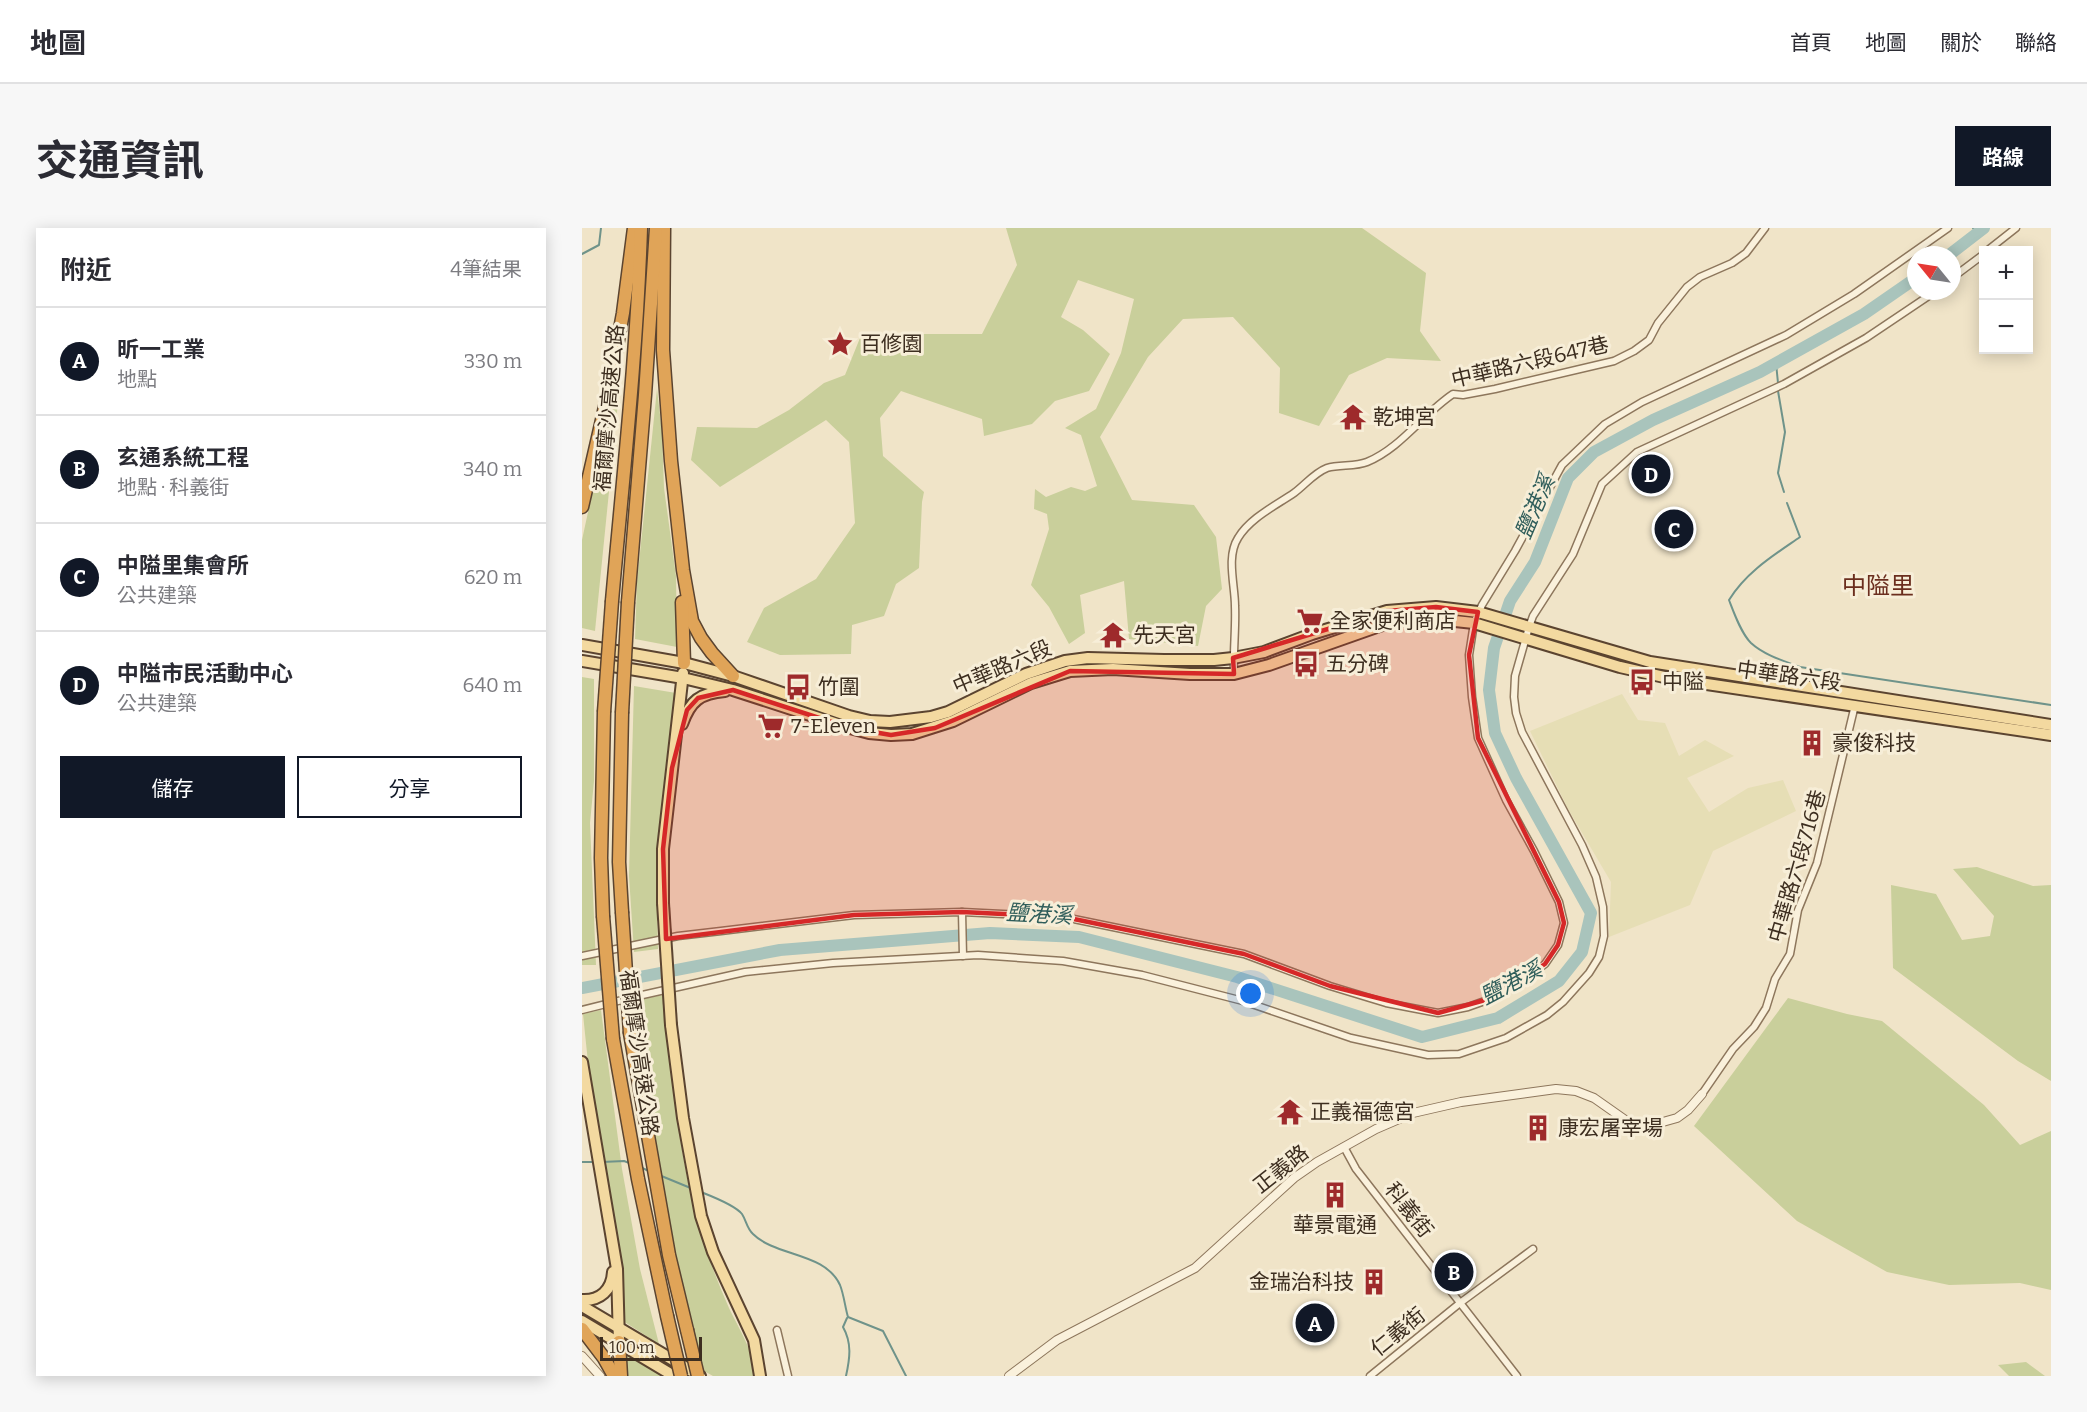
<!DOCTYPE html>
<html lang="zh-TW">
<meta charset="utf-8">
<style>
:root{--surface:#fff;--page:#f7f7f7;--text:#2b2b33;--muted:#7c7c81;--line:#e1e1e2;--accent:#111827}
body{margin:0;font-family:Bitter,"Noto Sans TC",serif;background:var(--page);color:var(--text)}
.controls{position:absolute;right:18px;top:18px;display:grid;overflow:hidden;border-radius:0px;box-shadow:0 3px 15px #0003}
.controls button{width:54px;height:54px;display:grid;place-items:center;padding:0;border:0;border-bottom:2px solid var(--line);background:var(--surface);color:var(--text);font:30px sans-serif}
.compass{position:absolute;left:1325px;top:18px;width:54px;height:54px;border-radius:50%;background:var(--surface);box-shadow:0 3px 15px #0003;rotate:300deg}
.scale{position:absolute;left:18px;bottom:15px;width:102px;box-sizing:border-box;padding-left:6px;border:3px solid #3d2e20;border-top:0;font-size:16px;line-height:21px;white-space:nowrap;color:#3d2e20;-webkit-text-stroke:4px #f7eed8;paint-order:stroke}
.you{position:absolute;left:669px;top:766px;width:21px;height:21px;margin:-15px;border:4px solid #fff;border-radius:50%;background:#1a73e8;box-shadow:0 0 0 9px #1a73e833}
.badge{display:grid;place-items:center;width:39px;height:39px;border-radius:50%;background:var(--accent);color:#fff;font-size:20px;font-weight:700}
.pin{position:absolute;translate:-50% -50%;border:3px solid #fff;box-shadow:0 2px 6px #0006}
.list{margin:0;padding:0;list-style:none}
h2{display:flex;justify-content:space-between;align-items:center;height:78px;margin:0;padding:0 24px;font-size:26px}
h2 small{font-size:20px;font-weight:400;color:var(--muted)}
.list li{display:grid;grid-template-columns:39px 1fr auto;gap:18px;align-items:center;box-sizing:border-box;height:108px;padding:0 24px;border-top:2px solid var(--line)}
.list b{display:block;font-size:22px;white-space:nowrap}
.list p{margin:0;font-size:20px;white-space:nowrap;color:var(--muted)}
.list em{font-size:20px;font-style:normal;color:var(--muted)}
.actions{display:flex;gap:12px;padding:18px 24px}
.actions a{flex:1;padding:14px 0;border:2px solid var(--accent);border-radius:0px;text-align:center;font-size:21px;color:var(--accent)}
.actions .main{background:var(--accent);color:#fff}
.map{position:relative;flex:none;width:1469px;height:1148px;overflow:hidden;border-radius:0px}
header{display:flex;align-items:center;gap:36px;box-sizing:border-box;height:84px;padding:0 30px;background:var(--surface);border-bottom:2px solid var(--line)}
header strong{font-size:28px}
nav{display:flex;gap:33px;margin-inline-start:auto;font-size:21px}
.intro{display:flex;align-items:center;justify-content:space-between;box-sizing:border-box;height:144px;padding:0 36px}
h1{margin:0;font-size:42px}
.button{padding:15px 27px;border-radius:0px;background:var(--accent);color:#fff;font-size:21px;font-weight:700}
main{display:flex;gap:36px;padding:0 36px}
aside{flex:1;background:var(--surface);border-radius:0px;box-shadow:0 3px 15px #0003}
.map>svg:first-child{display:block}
</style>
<header>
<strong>地圖</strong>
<nav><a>首頁</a><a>地圖</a><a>關於</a><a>聯絡</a></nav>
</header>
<div class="intro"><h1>交通資訊</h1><a class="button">路線</a></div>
<main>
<aside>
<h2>附近<small>4筆結果</small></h2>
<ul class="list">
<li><span class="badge">A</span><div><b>昕一工業</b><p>地點</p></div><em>330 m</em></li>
<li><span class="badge">B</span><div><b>玄通系統工程</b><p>地點 · 科義街</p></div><em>340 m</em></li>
<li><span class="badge">C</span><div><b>中隘里集會所</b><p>公共建築</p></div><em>620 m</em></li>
<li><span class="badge">D</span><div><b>中隘市民活動中心</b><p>公共建築</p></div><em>640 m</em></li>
</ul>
<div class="actions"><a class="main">儲存</a><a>分享</a></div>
</aside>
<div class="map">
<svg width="1469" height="1148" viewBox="0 0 1469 1148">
<rect width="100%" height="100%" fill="#f0e4c8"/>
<!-- farmland -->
<path fill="#e6deb5" d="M 1040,466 L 1056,492 L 1083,495 L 1097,528 L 1123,512 L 1152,528 L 1105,550 L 1127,584 L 1166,560 L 1201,552 L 1214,583 L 1131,623 L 1108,677 L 1027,709 L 1029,654 L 986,581 L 948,503 Z"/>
<!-- green -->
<g fill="#c9cf9b">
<path d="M 424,0 L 780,0 L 844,45 L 838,103 L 859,133 L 805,130 L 767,147 L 737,198 L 697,185 L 698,140 L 651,89 L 601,91 L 566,129 L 518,209 L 550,272 L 612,277 L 634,309 L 640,361 L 624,378 L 616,418 L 547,411 L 542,353 L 498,367 L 503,405 L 487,416 L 467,379 L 449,357 L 467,301 L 465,286 L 452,281 L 453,261 L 464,269 L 489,259 L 503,263 L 515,258 L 499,207 L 483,200 L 514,181 L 539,125 L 552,71 L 496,52 L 479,89 L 501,102 L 528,126 L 507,163 L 473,173 L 450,196 L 402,208 L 400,191 L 319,163 L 298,190 L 301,228 L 342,264 L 340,274 L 337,340 L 314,356 L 302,388 L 270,397 L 269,426 L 198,427 L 165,414 L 182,380 L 234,351 L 273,295 L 267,214 L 244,192 L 138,259 L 109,232 L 115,199 L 175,200 L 207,182 L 242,155 L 263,147 L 278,110 L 341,106 L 400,106 L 435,37 Z"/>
<path d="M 39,144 L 13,403 L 0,400 L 0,312 L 20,219 Z"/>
<path d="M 75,161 L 80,204 L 82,260 L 94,348 L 95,419 L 53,411 L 55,354 Z"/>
<path d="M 0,449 L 12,451 L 12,553 L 8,595 L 14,737 L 0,737 Z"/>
<path d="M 52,458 L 94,465 C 80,550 73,635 76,721 L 52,724 L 47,648 Z"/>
<path d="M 1395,639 L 1451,658 L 1469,657 L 1469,853 L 1436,833 L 1311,740 L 1309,657 L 1354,666 L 1380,712 L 1408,708 L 1412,688 L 1371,641 Z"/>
<path d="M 81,767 C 90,846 96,926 118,1003 C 126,1029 136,1055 147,1080 C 157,1101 172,1124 174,1148 L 131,1148 L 122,1143 C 100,1054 78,964 64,873 C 59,839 58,805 56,772 Z"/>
<path d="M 1206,770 L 1265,786 L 1300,793 L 1402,877 L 1438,917 L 1469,903 L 1469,1062 L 1438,1055 L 1367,1057 L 1305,1044 L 1215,993 L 1112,898 Z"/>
<path d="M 19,782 L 40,941 L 58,1041 L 77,1116 L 41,1093 L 8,854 L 1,786 Z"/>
<path d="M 45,1127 L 82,1148 L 45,1148 L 42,1132 Z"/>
<path d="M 1444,1134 L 1463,1148 L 1427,1148 L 1416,1137 Z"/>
</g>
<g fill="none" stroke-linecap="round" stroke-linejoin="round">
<!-- stream -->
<g stroke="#6f938a" stroke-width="2">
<path d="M 1391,0 L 1395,6"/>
<path d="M 0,26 L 17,17 L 19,0"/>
<path d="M 1194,135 L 1196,155"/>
<path d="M 1196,163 L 1203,204 L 1196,245 L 1202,264"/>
<path d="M 1205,275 L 1218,309 C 1192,327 1164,344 1147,372 C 1152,385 1159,405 1169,415 C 1182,427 1202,433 1218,439 L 1469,477"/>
<path d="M 0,934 L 14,934"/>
<path d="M 20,934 L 42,933 L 50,936"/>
<path d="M 58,939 L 69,944"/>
<path d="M 77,947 L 111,961"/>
<path d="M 119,964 C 129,968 153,977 160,986 C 164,992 165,1001 171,1006 C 194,1029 243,1024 258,1057 C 262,1067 263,1079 266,1089 L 301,1103 L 324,1148"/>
<path d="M 264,1148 C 268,1130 270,1115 261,1099 L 265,1090"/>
</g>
<!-- river -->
<g stroke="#a9c4bc" stroke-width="12">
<path d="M 1367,27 L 1402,0"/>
<path d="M 0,760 L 198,722 L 408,705 L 497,709 L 655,749 L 840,809 L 916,790 L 977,753 L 1000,724 L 1009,685 L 934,550 L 913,505 L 907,462 L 912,420 L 928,373 L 953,334 L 986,250 L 1012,224 L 1071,192 L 1178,144 L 1282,86 L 1334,50"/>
</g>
<!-- minor casing -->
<g stroke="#8d765c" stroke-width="9">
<g id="minor">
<path d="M 1406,22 L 1434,0"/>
<path d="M 1370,50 L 1402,26"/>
<path d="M 652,446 C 651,423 654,400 653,378 C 653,357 644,329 656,310 C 668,290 693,278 712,265 C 723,257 732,245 745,240 C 757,236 773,239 785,234 C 819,220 841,186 871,166 L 881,167 L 913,161 L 1032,133 L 1052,123 L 1067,112 L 1076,95 L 1105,59 L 1118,49 L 1150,35 L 1164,25 L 1183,0"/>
<path d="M 380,684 L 381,728"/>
<path d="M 0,728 L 96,708 L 139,703 L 272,687 L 380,684 L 482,689 L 662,726 L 748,758 L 804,775 L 856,785 L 886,779 L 914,769 L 947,748 L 963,736 L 976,717 L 982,695 L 977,674 L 952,623 L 924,572 L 896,510 L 890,469 L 887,427 L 892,395 L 900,377 L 933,323 L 980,237 L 1023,196 L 1060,174 L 1204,107 L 1272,66 L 1366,0"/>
<path d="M 0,782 L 56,768 L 163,744 L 251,735 L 396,727 L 481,733 L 560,747 L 661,773 L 769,810 L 846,827 L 877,826 L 924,810 L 965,787 L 981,774 L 1007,745 L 1017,729 L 1022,708 L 1021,679 L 1014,649 L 1000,617 L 940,504 L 934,485 L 932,469 L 933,448 L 947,399 L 951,388 L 991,326 L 1020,256 L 1055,224 L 1202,156 L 1284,110 L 1354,63"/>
<path d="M 1120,866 L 1151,821 L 1172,799 L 1184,780 L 1193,751 L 1208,726 L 1216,682 L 1235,635 L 1273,477"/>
<path d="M 762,919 L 774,941 L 935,1148"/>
<path d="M 195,1102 L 206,1148"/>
<path d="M 788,1148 L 878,1075 L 951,1021"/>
</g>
</g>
<!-- tertiary casing -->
<g stroke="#8d765c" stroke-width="10">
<g id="tertiary">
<path d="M 0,1128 L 18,1148"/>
<path d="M 427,1148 L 475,1112 L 613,1040 L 712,950 L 735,934 L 794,901 L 831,885 L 879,874 L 974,861 L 994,863 L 1012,870 L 1049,896 L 1063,899 L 1095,890 L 1106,882 L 1120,866"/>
</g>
</g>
<!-- primary casing -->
<g stroke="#5b4430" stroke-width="14">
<g id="primary">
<path d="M 0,417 L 102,435 L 151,448 L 267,488 L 288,493 L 308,494 L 349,489 L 366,484 L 444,446 L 483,433 L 506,430 L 582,432 L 632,432 L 651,430 L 682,424 L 730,406 L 805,383 L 854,379 L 896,384 L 1068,434 L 1469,497"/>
<path d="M 0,433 L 101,450 L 151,462 L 268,500 L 287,505 L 309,507 L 330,506 L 371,493 L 449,455 L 488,443 L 531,441 L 608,446 L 652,446 L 687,437 L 809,394 L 844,390 L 892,395 L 1038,439 L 1091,451 L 1469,507"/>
<path d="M 100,496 C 108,473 118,465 143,463"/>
<path d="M 81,675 L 81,621 L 101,445"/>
<path d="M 89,797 L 101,890 L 119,988 L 131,1024 L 172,1112 L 178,1148"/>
<path d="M 0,834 L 35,1041 L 37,1114"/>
<path d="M 0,1072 C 18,1073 30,1062 31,1044"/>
<path d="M 0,1078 L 118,1148"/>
<path d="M 0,1093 L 92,1148"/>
</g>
</g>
<!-- motorway casing -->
<g stroke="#5b4430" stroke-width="15">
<g id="motorway">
<path d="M 82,0 L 81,122 L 89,233 L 101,342 L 110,393 L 119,410 L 130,425 L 151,448"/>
<path d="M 0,279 L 26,166 L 41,85 L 52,0"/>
<path d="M 30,373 C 41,249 55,125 59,0"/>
<path d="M 46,374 L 63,167 L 74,0"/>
<path d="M 100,374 L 102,435"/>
<path d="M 40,684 L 37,634 L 40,485"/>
<path d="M 21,688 L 19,630 L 22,484"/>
<path d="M 48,805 L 87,1027 L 105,1102"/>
<path d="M 31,811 L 56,951 L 85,1088"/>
<path d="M 0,1101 L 22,1130 L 32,1148"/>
<path d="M 37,1114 L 39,1148"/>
</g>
</g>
<!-- minor -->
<use href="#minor" stroke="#faf1dc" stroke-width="6"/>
<!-- tertiary -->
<use href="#tertiary" stroke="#faf1dc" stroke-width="8"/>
<!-- primary -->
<use href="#primary" stroke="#f3d9a0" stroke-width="10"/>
<!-- motorway -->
<use href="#motorway" stroke="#e0a458" stroke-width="12"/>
<!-- primary-bridge casing -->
<g stroke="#5b4430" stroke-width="14" stroke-linecap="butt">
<path id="primary-bridge" d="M 81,675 L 89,797"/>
</g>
<!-- motorway-bridge casing -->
<g stroke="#5b4430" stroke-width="15" stroke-linecap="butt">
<g id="motorway-bridge">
<path d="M 22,484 L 30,373"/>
<path d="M 40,485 L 46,374"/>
<path d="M 40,684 L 48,805"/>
<path d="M 21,688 L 31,811"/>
<path d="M 85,1088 L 99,1148"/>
<path d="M 105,1102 L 116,1148"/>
</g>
</g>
<!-- primary-bridge -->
<use href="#primary-bridge" stroke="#f3d9a0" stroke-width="10"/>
<!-- motorway-bridge -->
<use href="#motorway-bridge" stroke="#e0a458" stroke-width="12"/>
</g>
<!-- marked area -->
<path fill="#d62828" fill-opacity="0.2" stroke="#d62828" stroke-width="4.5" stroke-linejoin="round" d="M 854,379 L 896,384 L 887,427 L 896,510 L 977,674 L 982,695 L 976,717 L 963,736 L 914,769 L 856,785 L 748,758 L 662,726 L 482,689 L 380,684 L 272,687 L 84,711 L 81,621 L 90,540 L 105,482 L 116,470 L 151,462 L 268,500 L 309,507 L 353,500 L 488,443 L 652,446 L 651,430 L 805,383 Z"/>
<!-- icons -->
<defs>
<g id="sight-bare" transform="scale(2.07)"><path d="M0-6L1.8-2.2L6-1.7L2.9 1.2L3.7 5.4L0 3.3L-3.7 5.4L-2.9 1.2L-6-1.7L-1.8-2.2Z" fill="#9e2a2b" stroke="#f7eed8" stroke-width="2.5" paint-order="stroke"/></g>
<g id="temple-bare" transform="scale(2.07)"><path d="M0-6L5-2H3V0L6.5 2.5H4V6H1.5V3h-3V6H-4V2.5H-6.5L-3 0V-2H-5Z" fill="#9e2a2b" stroke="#f7eed8" stroke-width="2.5" paint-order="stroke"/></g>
<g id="supermarket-bare" transform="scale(2.07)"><path d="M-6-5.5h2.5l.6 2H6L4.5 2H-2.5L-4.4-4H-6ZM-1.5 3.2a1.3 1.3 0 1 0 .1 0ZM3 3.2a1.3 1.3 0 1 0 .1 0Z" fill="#9e2a2b" stroke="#f7eed8" stroke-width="2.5" paint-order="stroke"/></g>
<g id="bus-bare" transform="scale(2.07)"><path d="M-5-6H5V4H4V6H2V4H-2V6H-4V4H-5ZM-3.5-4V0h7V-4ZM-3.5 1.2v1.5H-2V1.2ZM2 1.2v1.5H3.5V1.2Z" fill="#9e2a2b" stroke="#f7eed8" stroke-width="2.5" paint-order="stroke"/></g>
<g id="building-bare" transform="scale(2.07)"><path d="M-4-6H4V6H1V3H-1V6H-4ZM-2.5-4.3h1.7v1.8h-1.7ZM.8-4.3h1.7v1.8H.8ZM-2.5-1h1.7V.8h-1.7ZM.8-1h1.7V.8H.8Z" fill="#9e2a2b" stroke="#f7eed8" stroke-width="2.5" paint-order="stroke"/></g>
</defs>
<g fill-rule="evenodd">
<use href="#sight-bare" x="258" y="116"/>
<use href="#temple-bare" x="771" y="189"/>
<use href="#supermarket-bare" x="728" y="393"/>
<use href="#temple-bare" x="531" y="407"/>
<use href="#bus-bare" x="724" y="436"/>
<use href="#bus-bare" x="1060" y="454"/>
<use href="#bus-bare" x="216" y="459"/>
<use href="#supermarket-bare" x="189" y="498"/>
<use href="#building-bare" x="1230" y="515"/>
<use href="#temple-bare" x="708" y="884"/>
<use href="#building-bare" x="956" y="900"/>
<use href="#building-bare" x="753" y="967"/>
<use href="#building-bare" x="792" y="1054"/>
</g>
<g text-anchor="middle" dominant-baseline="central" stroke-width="6" stroke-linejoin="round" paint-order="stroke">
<!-- poi labels -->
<g font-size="21" fill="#3d2e20" stroke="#f7eed8" text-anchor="start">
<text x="278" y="116">百修園</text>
<text x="791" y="189">乾坤宮</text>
<text x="748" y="393">全家便利商店</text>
<text x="551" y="407">先天宮</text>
<text x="744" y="436">五分碑</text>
<text x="1080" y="454">中隘</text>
<text x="236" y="459">竹圍</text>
<text x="209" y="498">7-Eleven</text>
<text x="1250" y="515">豪俊科技</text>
<text x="728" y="884">正義福德宮</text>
<text x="976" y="900">康宏屠宰場</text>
<text x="753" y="997" text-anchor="middle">華景電通</text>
<text x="772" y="1054" text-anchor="end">金瑞治科技</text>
</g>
<!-- street labels -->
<g font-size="21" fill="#3d2e20" stroke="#f7eed8">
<text transform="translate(948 134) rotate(-13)">中華路六段647巷</text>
<text transform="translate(27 180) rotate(-85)">福爾摩沙高速公路</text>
<text transform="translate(420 439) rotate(-23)">中華路六段</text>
<text transform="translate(1207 448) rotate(8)">中華路六段</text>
<text transform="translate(1215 638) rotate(-74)">中華路六段716巷</text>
<text transform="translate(57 825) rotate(82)">福爾摩沙高速公路</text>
<text transform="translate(699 941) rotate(-38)">正義路</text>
<text transform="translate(827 982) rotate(52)">科義街</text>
<text transform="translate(816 1104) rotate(-39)">仁義街</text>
</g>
<!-- water labels -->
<g font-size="22" font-style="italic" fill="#2f5d5a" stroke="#f7eed8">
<text transform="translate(953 279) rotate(-67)">鹽港溪</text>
<text transform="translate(457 686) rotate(3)">鹽港溪</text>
<text transform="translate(929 755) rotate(-28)">鹽港溪</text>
</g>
<!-- quarter labels -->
<g font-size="24" fill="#6b2e1e" stroke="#f7eed8">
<text x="1296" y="358">中隘里</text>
</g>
</g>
</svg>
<div class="controls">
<button>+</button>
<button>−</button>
</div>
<svg class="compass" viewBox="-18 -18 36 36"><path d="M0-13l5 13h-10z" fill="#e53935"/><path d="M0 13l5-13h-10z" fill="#7c7c81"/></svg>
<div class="scale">100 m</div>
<div class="you"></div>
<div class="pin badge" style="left:733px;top:1095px">A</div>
<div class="pin badge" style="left:872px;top:1044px">B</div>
<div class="pin badge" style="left:1092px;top:301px">C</div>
<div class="pin badge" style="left:1069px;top:246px">D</div>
</div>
</main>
